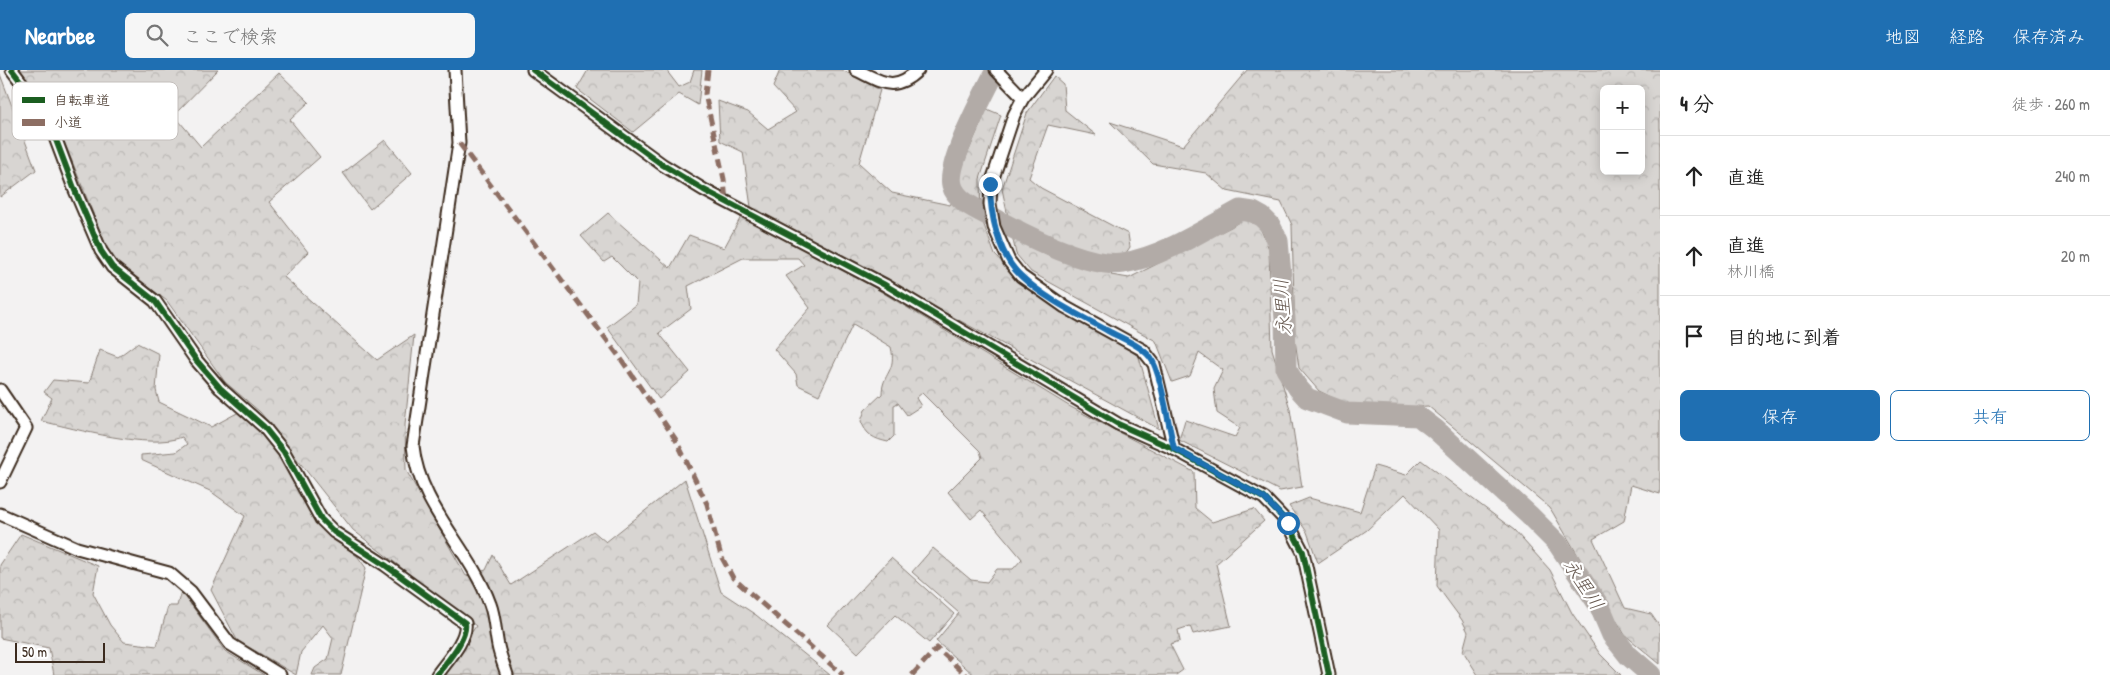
<!DOCTYPE html>
<html lang="ja">
<meta charset="utf-8">
<style>
:root{--surface:#fff;--page:#f6f6f6;--text:#222;--muted:#767676;--line:#e0e0e0;--accent:#1f6fb2}
body{margin:0;font-family:"Patrick Hand","Klee One",sans-serif;background:var(--page);color:var(--text)}
.controls{position:absolute;right:15px;top:15px;display:grid;overflow:hidden;border-radius:8px;box-shadow:0 2px 12px #0003}
.controls button{width:45px;height:45px;display:grid;place-items:center;padding:0;border:0;border-bottom:1px solid var(--line);background:var(--surface);color:var(--text);font:25px sans-serif}
.scale{position:absolute;left:15px;bottom:12px;width:90px;box-sizing:border-box;padding-left:5px;border:2px solid #3b2a1e;border-top:0;font-size:14px;line-height:18px;white-space:nowrap;color:#3b2a1e;-webkit-text-stroke:4px #fff;paint-order:stroke}
.stop{position:absolute;width:15px;height:15px;margin:-11px;border:4px solid #1f6fb2;border-radius:50%;background:#fff}
.stop.end{background:#1f6fb2;border-color:#fff;box-shadow:0 1px 5px #0008}
.list{margin:0;padding:0;list-style:none}
h2{display:flex;justify-content:space-between;align-items:center;height:65px;margin:0;padding:0 20px;font-size:21px}
h2 small{font-size:16px;font-weight:400;color:var(--muted)}
.list li{display:grid;grid-template-columns:32px 1fr auto;gap:15px;align-items:center;box-sizing:border-box;height:80px;padding:0 20px;border-top:1px solid var(--line)}
.list b{display:block;font-size:19px;white-space:nowrap}
.list p{margin:0;font-size:16px;white-space:nowrap;color:var(--muted)}
.list em{font-size:16px;font-style:normal;color:var(--muted)}
.actions{display:flex;gap:10px;padding:15px 20px}
.actions a{flex:1;padding:11px 0;border:1px solid var(--accent);border-radius:8px;text-align:center;font-size:18px;color:var(--accent)}
.actions .main{background:var(--accent);color:#fff}
.icon{flex:none;width:28px;height:28px;fill:none;stroke:currentColor;stroke-width:2;stroke-linecap:round;stroke-linejoin:round}
.map{position:relative;flex:none;width:1660px;height:605px;overflow:hidden}
header{display:flex;align-items:center;gap:30px;box-sizing:border-box;height:70px;padding:0 25px;background:var(--accent);color:#fff}
header strong{font-size:24px}
nav{display:flex;gap:28px;margin-inline-start:auto;font-size:18px}
.search{width:350px;height:45px;background:var(--page);display:flex;align-items:center;gap:12px;box-sizing:border-box;padding:0 18px;border-radius:8px;color:var(--muted);font-size:19px}
main{display:flex}
aside{flex:1;background:var(--surface)}
.map>svg:first-child{display:block}
</style>
<header>
<strong>Nearbee</strong>
<div class="search"><svg class="icon" aria-label="search" viewBox="0 0 24 24"><circle cx="10" cy="10" r="6"/><path d="M15 15l6 6"/></svg>ここで検索</div>
<nav><a>地図</a><a>経路</a><a>保存済み</a></nav>
</header>
<main>
<div class="map">
<svg width="1660" height="605" viewBox="0 0 1660 605">
<defs>
<pattern id="forest-crowns" width="20" height="18" patternUnits="userSpaceOnUse" patternTransform="scale(1.25)"><rect width="20" height="18" fill="#d8d5d2"/><path d="M2 6a3 3 0 1 1 6 0M12 15a3 3 0 1 1 6 0" fill="none" stroke="#bab7b4"/></pattern>
</defs>
<rect width="100%" height="100%" fill="#f3f2f2"/>
<filter id="ink" filterUnits="userSpaceOnUse"><feTurbulence type="fractalNoise" baseFrequency=".02" numOctaves="2"/><feDisplacementMap in="SourceGraphic" scale="10" xChannelSelector="R" yChannelSelector="G"/><feConvolveMatrix kernelMatrix="1 2 1 2 8 2 1 2 1" color-interpolation-filters="sRGB"/></filter>
<g filter="url(#ink)">
<!-- forest -->
<g fill="url(#forest-crowns)" stroke="#8a8078" fill-rule="evenodd">
<path d="M 17,0 L 218,0 L 174,45 L 201,77 L 279,3 L 309,32 L 290,50 L 320,87 L 269,132 L 308,182 L 284,207 L 377,290 L 414,265 L 405,355 L 406,400 L 466,506 L 486,500 L 493,485 L 511,515 L 593,461 L 606,472 L 685,409 L 721,522 L 756,545 L 830,605 L 443,605 L 476,556 L 353,460 L 260,342 L 225,312 L 167,231 L 116,192 L 107,178 L 53,44 Z"/>
<path d="M 588,0 L 666,0 L 679,17 L 690,12 L 694,0 L 702,0 L 698,35 L 679,24 L 633,62 L 577,19 Z"/>
<path d="M 780,0 L 842,0 L 880,20 L 859,93 L 892,123 L 950,135 L 959,120 L 957,108 L 987,39 L 1001,45 L 980,109 L 981,147 L 995,185 L 1025,216 L 1122,274 L 1139,287 L 1159,359 L 751,137 L 743,82 L 720,71 L 718,31 L 748,42 L 768,59 L 796,42 L 773,17 Z"/>
<path d="M 1247,0 L 1660,0 L 1660,424 L 1631,415 L 1624,451 L 1593,469 L 1625,538 L 1651,544 L 1660,557 L 1660,594 L 1625,565 L 1550,438 L 1428,336 L 1377,339 L 1344,333 L 1319,321 L 1299,298 L 1295,270 L 1292,155 L 1281,132 L 1227,121 L 1206,103 L 1153,94 L 1110,52 L 1183,76 ZM 1604,19 L 1641,19 L 1641,101 L 1604,101 Z"/>
<path d="M 0,4 L 36,100 L 0,127 Z"/>
<path d="M 1054,6 L 1063,14 L 1065,40 L 1096,65 L 1048,55 L 1029,108 L 1041,118 L 1128,164 L 1130,177 L 1111,205 L 1129,208 L 1231,157 L 1245,148 L 1259,155 L 1269,179 L 1272,279 L 1290,339 L 1302,417 L 1280,421 L 1179,370 L 1185,350 L 1235,367 L 1240,358 L 1217,343 L 1214,319 L 1223,300 L 1199,283 L 1190,306 L 1172,312 L 1156,271 L 1031,202 L 1016,184 L 1002,119 L 1027,43 Z"/>
<path d="M 385,70 L 412,103 L 370,139 L 343,103 Z"/>
<path d="M 608,143 L 670,198 L 689,165 L 724,178 L 742,145 L 862,210 L 1069,336 L 1194,402 L 1195,438 L 1212,452 L 1254,439 L 1264,451 L 1216,494 L 1231,556 L 1193,564 L 1190,556 L 1178,560 L 1180,571 L 1170,574 L 1183,600 L 1176,605 L 974,605 L 936,571 L 959,543 L 912,502 L 933,478 L 971,510 L 987,512 L 997,499 L 1013,499 L 1022,489 L 981,440 L 971,449 L 948,422 L 982,388 L 980,381 L 922,323 L 916,328 L 921,336 L 907,345 L 898,333 L 894,335 L 894,366 L 888,372 C 874,369 866,365 861,351 L 865,340 L 882,324 C 882,303 897,302 891,277 L 853,254 L 819,325 L 798,315 L 796,304 L 774,279 L 810,238 L 786,206 L 804,195 L 798,188 L 743,188 L 688,216 L 691,239 L 659,263 L 690,302 L 659,329 L 607,257 L 636,235 L 638,213 L 612,187 L 604,192 L 581,166 Z"/>
<path d="M 137,273 L 159,284 L 156,320 L 159,332 L 211,357 L 239,342 L 270,372 L 287,397 L 318,455 L 358,487 L 366,498 L 341,605 L 312,605 L 315,598 L 328,589 L 333,568 L 323,555 L 301,582 L 296,605 L 237,570 L 211,520 L 245,446 L 210,421 L 141,390 L 141,385 L 176,382 L 187,374 L 182,367 C 149,380 76,359 41,351 L 52,328 L 44,322 L 53,310 L 89,313 L 100,280 L 118,287 Z"/>
<path d="M 1421,390 L 1514,460 L 1550,500 L 1572,543 L 1600,584 L 1621,605 L 1478,605 L 1463,581 L 1468,562 L 1462,550 L 1437,516 L 1439,460 L 1405,424 L 1367,460 L 1318,493 L 1307,462 L 1289,436 L 1309,428 L 1360,442 L 1375,396 L 1406,405 Z"/>
<path d="M 21,464 L 98,496 L 93,523 L 110,555 L 124,572 L 157,576 L 168,536 L 177,536 L 181,521 L 225,581 L 264,605 L 54,605 L 49,578 L 0,568 L 0,495 Z"/>
<path d="M 891,488 L 954,544 L 929,573 L 895,545 L 858,583 L 828,555 Z"/>
</g>
<g fill="none" stroke-linecap="round" stroke-linejoin="round">
<!-- river -->
<path stroke="#b2aba7" stroke-width="21" d="M 996,0 C 985,22 946,94 952,115 C 956,133 984,142 999,151 C 1029,167 1089,198 1123,193 C 1163,187 1205,159 1240,140 L 1253,142 L 1262,147 L 1270,155 L 1278,171 L 1285,249 L 1286,299 L 1298,318 L 1307,328 L 1347,343 L 1418,346 L 1435,359 L 1529,445 L 1558,474 L 1600,537 L 1612,565 L 1628,585 L 1651,605"/>
<!-- minor casing -->
<g stroke="#3b2a1e" stroke-width="15">
<g id="minor">
<path d="M 12,0 L 47,46 L 74,118 L 101,181 L 112,197 L 155,231 L 196,290 L 220,318 L 264,357 L 284,382 L 321,449 L 334,462 L 385,495 L 465,553 C 468,569 446,592 437,605"/>
<path d="M 455,0 L 459,73 L 413,376 C 419,437 470,478 490,534 C 495,547 495,562 498,576 C 500,586 504,595 507,605"/>
<path d="M 533,0 L 663,95 L 704,120 L 885,215 L 1118,354 L 1174,379 L 1264,428 L 1288,453 L 1303,482 L 1329,605"/>
<path d="M 856,0 C 882,12 894,23 918,0"/>
<path d="M 996,0 L 1023,28"/>
<path d="M 1046,0 L 1023,28 L 1014,45 L 991,114 L 990,134 L 994,157 L 1009,191 L 1021,206 L 1065,237 L 1143,280 L 1154,294 L 1174,379"/>
<path d="M 0,320 L 26,358 L 0,412"/>
<path d="M 0,444 L 77,478 L 169,503 L 191,522 L 230,574 L 280,605"/>
</g>
</g>
<!-- minor -->
<use href="#minor" stroke="#fff" stroke-width="11"/>
<!-- quiet -->
<g stroke="#8d6e63" stroke-width="5" stroke-dasharray="10 5" stroke-linecap="butt">
<path d="M 708,0 L 705,24 L 724,109 L 726,133"/>
<path d="M 459,73 L 621,289 L 676,370 L 707,434 L 721,486 L 733,508 L 843,605"/>
<path d="M 912,605 L 937,578 L 966,605"/>
</g>
<!-- cycleway casing -->
<g stroke="#fff" stroke-width="9">
<g id="cycleway">
<path d="M 12,0 L 47,46 L 74,118 L 101,181 L 112,197 L 155,231 L 196,290 L 220,318 L 264,357 L 284,382 L 321,449 L 334,462 L 385,495 L 465,553 C 468,569 446,592 437,605"/>
<path d="M 533,0 L 663,95 L 704,120 L 885,215 L 1118,354 L 1174,379 L 1264,428 L 1288,453 L 1303,482 L 1329,605"/>
</g>
</g>
<!-- cycleway -->
<use href="#cycleway" stroke="#1b5e20" stroke-width="6"/>
</g>
</g>
<g fill="none" stroke-linecap="round" stroke-linejoin="round" filter="url(#ink)">
<!-- route -->
<path stroke="#1f6fb2" stroke-width="6" d="M 990,114 C 990,144 998,185 1021,206 C 1045,229 1079,245 1108,261 C 1121,268 1140,275 1150,287 C 1161,300 1169,359 1174,378 L 1264,428 L 1288,453"/>
</g>
<g text-anchor="middle" dominant-baseline="central" stroke-width="4.5" stroke-linejoin="round" paint-order="stroke">
<!-- water labels -->
<g font-size="19" font-style="italic" fill="#65574e" stroke="#fff">
<text transform="translate(1282 237) rotate(-94)">永里川</text>
<text transform="translate(1584 514) rotate(57)">永里川</text>
</g>
</g>
<!-- legend -->
<rect x="12" y="12" width="166" height="58" rx="8" fill="#fff" stroke="#c4bfbc" stroke-width="1"/>
<rect x="22" y="27" width="23" height="6" fill="#1b5e20"/>
<rect x="22" y="49" width="23" height="7" fill="#8d6e63"/>
<g font-size="14" fill="#3b2a1e">
<text x="54" y="35">自転車道</text>
<text x="54" y="57">小道</text>
</g>
</svg>
<div class="controls">
<button>+</button>
<button>−</button>
</div>
<div class="scale">50 m</div>
<div class="stop" style="left:1288px;top:453px"></div>
<div class="stop end" style="left:990px;top:114px"></div>
</div>
<aside>
<h2>4 分<small>徒歩 · 260 m</small></h2>
<ul class="list">
<li><svg class="icon" aria-label="ahead" viewBox="0 0 24 24"><path d="M12 20V5M6 11l6-6 6 6"/></svg><div><b>直進</b></div><em>240 m</em></li>
<li><svg class="icon" aria-label="ahead" viewBox="0 0 24 24"><path d="M12 20V5M6 11l6-6 6 6"/></svg><div><b>直進</b><p>林川橋</p></div><em>20 m</em></li>
<li><svg class="icon" aria-label="arrive" viewBox="0 0 24 24"><path d="M6 21V4h12l-3 4 3 4H6"/></svg><div><b>目的地に到着</b></div></li>
</ul>
<div class="actions"><a class="main">保存</a><a>共有</a></div>
</aside>
</main>
